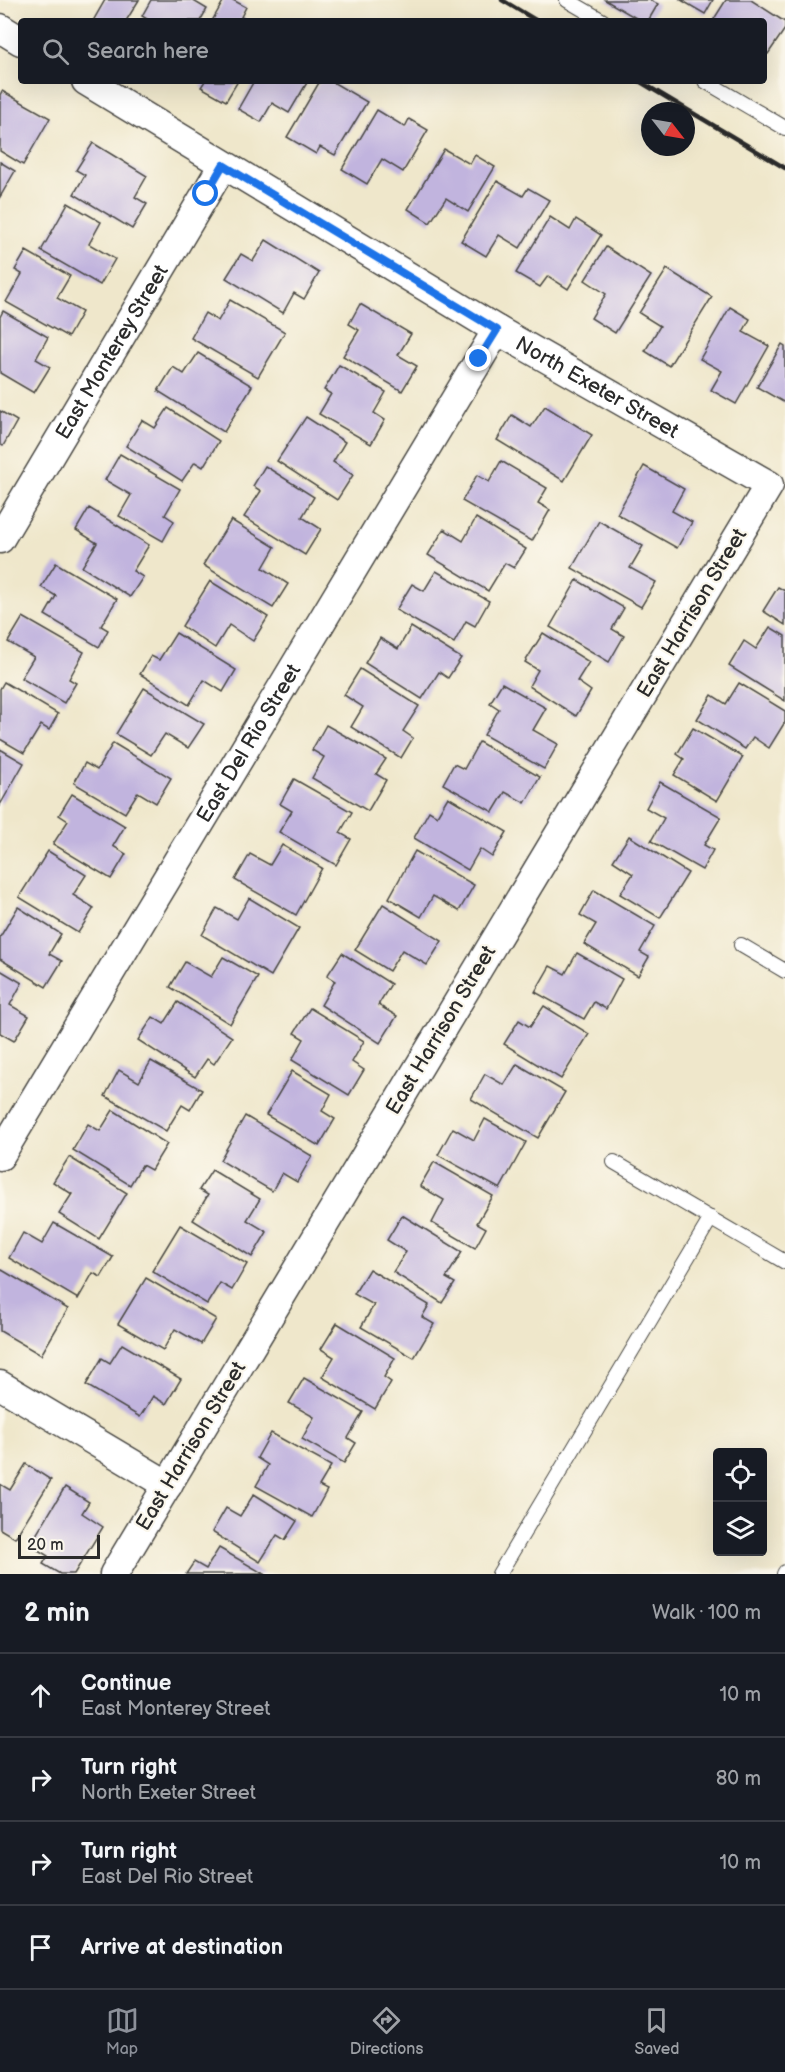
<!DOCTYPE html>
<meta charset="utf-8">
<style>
:root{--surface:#171b24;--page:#242831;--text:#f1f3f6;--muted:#9ea1a6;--line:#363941;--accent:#8c9099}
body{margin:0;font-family:"Balsamiq Sans",sans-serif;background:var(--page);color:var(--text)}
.controls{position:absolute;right:18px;bottom:18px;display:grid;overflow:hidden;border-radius:6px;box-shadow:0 6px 24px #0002}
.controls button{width:54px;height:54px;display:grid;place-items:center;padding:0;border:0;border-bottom:2px solid var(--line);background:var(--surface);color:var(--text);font:30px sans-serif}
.compass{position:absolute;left:641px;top:102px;width:54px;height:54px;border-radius:50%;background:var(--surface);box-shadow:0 6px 24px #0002;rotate:121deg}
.scale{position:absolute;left:18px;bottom:15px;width:82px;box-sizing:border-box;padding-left:6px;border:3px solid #2b2b2b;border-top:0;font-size:16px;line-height:21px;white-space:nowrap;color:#2b2b2b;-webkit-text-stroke:4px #fbf7ec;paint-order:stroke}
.stop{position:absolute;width:18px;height:18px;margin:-14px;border:4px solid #1a73e8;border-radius:50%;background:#fff}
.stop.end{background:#1a73e8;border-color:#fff;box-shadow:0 2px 6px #0008}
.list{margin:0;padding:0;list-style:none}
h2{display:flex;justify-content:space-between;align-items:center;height:78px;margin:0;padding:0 24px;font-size:26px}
h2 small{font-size:20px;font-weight:400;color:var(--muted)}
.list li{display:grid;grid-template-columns:39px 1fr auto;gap:18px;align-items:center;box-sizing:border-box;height:84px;padding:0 24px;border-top:2px solid var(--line)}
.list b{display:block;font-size:22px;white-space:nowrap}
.list p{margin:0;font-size:20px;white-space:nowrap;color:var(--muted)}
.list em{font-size:20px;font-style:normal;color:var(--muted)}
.icon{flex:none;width:33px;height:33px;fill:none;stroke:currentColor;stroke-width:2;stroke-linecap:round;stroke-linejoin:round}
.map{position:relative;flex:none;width:785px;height:1574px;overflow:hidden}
.search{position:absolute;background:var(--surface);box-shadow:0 6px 24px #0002;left:18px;right:18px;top:18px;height:66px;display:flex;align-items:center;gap:15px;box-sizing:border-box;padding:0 21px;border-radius:6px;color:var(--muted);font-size:22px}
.sheet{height:414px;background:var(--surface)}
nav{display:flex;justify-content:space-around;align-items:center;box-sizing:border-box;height:84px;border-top:2px solid var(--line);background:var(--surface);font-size:16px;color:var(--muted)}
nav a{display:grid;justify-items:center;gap:3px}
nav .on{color:var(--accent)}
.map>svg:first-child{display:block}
</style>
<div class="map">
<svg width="785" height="1574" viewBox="0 0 785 1574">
<rect width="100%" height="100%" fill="#fbf7ec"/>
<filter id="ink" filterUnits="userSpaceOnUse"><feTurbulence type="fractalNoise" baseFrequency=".0167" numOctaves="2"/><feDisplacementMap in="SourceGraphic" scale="12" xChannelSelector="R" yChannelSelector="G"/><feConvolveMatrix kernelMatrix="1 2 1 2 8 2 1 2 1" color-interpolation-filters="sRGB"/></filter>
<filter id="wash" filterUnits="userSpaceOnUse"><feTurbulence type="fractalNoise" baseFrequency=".008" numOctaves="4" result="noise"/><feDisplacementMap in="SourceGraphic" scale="24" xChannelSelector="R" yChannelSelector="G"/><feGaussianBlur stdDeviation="1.35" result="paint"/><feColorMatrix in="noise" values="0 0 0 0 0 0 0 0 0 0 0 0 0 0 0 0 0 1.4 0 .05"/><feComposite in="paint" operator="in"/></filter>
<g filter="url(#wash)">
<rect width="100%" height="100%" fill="#efe7cb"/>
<g id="blocks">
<!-- building -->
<g fill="#c1b4de">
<path d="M 105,0 L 139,0 L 126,21 L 93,21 Z"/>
<path d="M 151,0 L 192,0 L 207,9 L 200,21 L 150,21 L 142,16 Z"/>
<path d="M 224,0 L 233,0 L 246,7 L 241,17 L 249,21 L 212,21 Z"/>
<path d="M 605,0 L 650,0 L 658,4 L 648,21 L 641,21 Z"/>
<path d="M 681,0 L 713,0 L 705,14 Z"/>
<path d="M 726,0 L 751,0 L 785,22 L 785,29 L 768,54 L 764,52 L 764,21 L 717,21 L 714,19 Z"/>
<path d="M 205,81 L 238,81 L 226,101 L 201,87 Z"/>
<path d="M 254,81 L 308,81 L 289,113 L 272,103 L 261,122 L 238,109 Z"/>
<path d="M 320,81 L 331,81 L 367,102 L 335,155 L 320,147 L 316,154 L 287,137 Z"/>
<path d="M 2,91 L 50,118 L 23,165 L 0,151 L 0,95 Z"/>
<path d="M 377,110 L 405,127 L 409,119 L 428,130 L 403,172 L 382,159 L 367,184 L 342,169 Z"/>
<path d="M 93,143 L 147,176 L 135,197 L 147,204 L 132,229 L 74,194 L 85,175 L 76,170 Z"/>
<path d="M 444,149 L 470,164 L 475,155 L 495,167 L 468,212 L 446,198 L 430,223 L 408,209 Z"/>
<path d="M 0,162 L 15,171 L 0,197 Z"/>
<path d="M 497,181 L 523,196 L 528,188 L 549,200 L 520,248 L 499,235 L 486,256 L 461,241 Z"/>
<path d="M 68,203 L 101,222 L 89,244 L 115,259 L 100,285 L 41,251 Z"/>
<path d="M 550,217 L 570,230 L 576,219 L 601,235 L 568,289 L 548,276 L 540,287 L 516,273 Z"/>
<path d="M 266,240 L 319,273 L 304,299 L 294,293 L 283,313 L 226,278 L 241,254 L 253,261 Z"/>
<path d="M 606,247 L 651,276 L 615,333 L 591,318 L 606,294 L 585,280 Z"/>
<path d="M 26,251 L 70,276 L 57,298 L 82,312 L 68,337 L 6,302 L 22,274 L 15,270 Z"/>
<path d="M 667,269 L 712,297 L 669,366 L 645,351 L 660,326 L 639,313 Z"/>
<path d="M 230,300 L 285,332 L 258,377 L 191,338 L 205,313 L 218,321 Z"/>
<path d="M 360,304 L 411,334 L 398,355 L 417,366 L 402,391 L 343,356 L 359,330 L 349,324 Z"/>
<path d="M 730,307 L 750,319 L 743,332 L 769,346 L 736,404 L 711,390 L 722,371 L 700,359 Z"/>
<path d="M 3,311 L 48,337 L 36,359 L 50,367 L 34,393 L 0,373 L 0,317 Z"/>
<path d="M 782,344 L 785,346 L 785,403 L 757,387 Z"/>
<path d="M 198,353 L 252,386 L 224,432 L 158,391 L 173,367 L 184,374 Z"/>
<path d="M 339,365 L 386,392 L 374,413 L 385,420 L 371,444 L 319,414 L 331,394 L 324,390 Z"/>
<path d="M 545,406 L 592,435 L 564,481 L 497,440 L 512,415 L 531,427 Z"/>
<path d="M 168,408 L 219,441 L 203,467 L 195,462 L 182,481 L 126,446 L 142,420 L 155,428 Z"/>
<path d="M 0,411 L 17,421 L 3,446 L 0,444 Z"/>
<path d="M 306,417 L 345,442 L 333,462 L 353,475 L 337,500 L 277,461 Z"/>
<path d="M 120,454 L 180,489 L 165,515 L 174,521 L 163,541 L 119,516 L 131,495 L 105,480 Z"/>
<path d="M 501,461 L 547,488 L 538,503 L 550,510 L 532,541 L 462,501 L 477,475 L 489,482 Z"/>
<path d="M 265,466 L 314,497 L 302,517 L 321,529 L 305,555 L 244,517 L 261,491 L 253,486 Z"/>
<path d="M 644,466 L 684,489 L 672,511 L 692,522 L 677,548 L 617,514 Z"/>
<path d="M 89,508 L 149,545 L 133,571 L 143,577 L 130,597 L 82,567 L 97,543 L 76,530 Z"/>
<path d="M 476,518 L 526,549 L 514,568 L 505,563 L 488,591 L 428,555 L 444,529 L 463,541 Z"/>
<path d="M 231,520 L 275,547 L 263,568 L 288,584 L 273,608 L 203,565 Z"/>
<path d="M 599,521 L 643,546 L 630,568 L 656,582 L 641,607 L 572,568 Z"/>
<path d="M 56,563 L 117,599 L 101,626 L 108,630 L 99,647 L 45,615 L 56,596 L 41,587 Z"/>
<path d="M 436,571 L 489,601 L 475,626 L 466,621 L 454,643 L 396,610 L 412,584 L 424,591 Z"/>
<path d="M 577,580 L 624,608 L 612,629 L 624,636 L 609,662 L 550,627 Z"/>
<path d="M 210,581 L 268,617 L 253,641 L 229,625 L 215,648 L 182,626 Z"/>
<path d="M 778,587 L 785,591 L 785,625 L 763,611 Z"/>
<path d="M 23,617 L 84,652 L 69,679 L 76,683 L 64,703 L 21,678 L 34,657 L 8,642 Z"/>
<path d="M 411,627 L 461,658 L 448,678 L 439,672 L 422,699 L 365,663 L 380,638 L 398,649 Z"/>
<path d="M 770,627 L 785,636 L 785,701 L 729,666 L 744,641 L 756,649 Z"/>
<path d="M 176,633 L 236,670 L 223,692 L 204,680 L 189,705 L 140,674 L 151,656 L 159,660 Z"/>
<path d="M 543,633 L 589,662 L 577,681 L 591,691 L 576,716 L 529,686 L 538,670 L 525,662 Z"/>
<path d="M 360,669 L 419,706 L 403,731 L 413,738 L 401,758 L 351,727 L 363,707 L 344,695 Z"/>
<path d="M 4,682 L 58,714 L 49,730 L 41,725 L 24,753 L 0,739 L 0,689 Z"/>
<path d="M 502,683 L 546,708 L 533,730 L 558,744 L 544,769 L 484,735 L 499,709 L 490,703 Z"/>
<path d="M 739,683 L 785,711 L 785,722 L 769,748 L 753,737 L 745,749 L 697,719 L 712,695 L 726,704 Z"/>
<path d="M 144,688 L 204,724 L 188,748 L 165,734 L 151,755 L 116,734 Z"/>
<path d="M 326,725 L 386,759 L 376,774 L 386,780 L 368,811 L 312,778 L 324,757 L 312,750 Z"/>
<path d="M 693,728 L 743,757 L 717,801 L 674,775 L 684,759 L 677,754 Z"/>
<path d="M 479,742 L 540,777 L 525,803 L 505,792 L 493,812 L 443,784 L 454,764 L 464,769 Z"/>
<path d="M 113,743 L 171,778 L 156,803 L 138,792 L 125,813 L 74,783 L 85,763 L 97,770 Z"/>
<path d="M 0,749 L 24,763 L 0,805 Z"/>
<path d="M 294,779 L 352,812 L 340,833 L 351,839 L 336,865 L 279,832 L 292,811 L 280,804 Z"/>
<path d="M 660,782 L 721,817 L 704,845 L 713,850 L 702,870 L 651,841 L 664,818 L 646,808 Z"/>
<path d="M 72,794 L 125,826 L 113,846 L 126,854 L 111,879 L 53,844 L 68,821 L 59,815 Z"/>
<path d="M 448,797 L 507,832 L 492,857 L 480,849 L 468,870 L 414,838 L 429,811 L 437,816 Z"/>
<path d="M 629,836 L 688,873 L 660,918 L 620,894 L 633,874 L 613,861 Z"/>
<path d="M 282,845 L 322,868 L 296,915 L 235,880 L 250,854 L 270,865 Z"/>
<path d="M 48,851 L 86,875 L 73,895 L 94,908 L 78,933 L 19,897 Z"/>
<path d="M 415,851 L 474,885 L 459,911 L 433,896 L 421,917 L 389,898 Z"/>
<path d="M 594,890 L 655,926 L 640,952 L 649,957 L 638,976 L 584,944 L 596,924 L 580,915 Z"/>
<path d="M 249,898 L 299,928 L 271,976 L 202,935 L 217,908 L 237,919 Z"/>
<path d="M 383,904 L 442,941 L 427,965 L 402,950 L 389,971 L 355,950 Z"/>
<path d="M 18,907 L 61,934 L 49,954 L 62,961 L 46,987 L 0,959 L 0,937 Z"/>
<path d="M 342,953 L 391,984 L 378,1005 L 397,1016 L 380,1043 L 321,1005 L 335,981 L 327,976 Z"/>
<path d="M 577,953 L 622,979 L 606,1009 L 594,1002 L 584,1019 L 535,992 L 550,966 L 565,974 Z"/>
<path d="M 223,957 L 258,977 L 230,1024 L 170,987 L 185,962 L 211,977 Z"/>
<path d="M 0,970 L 22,983 L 10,1005 L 29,1016 L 14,1041 L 0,1033 Z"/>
<path d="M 178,1002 L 232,1037 L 214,1064 L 207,1059 L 195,1077 L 138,1040 L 153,1017 L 164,1024 Z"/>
<path d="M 544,1006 L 589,1034 L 561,1079 L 504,1044 L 519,1020 L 530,1027 Z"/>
<path d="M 310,1008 L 364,1041 L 352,1062 L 364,1070 L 349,1095 L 292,1060 L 304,1039 L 294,1033 Z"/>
<path d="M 151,1061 L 202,1090 L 190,1110 L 182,1105 L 166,1131 L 105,1096 L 119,1070 L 139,1082 Z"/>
<path d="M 517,1064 L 565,1092 L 538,1138 L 471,1099 L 485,1074 L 504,1085 Z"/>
<path d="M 292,1071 L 331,1094 L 322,1111 L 335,1119 L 319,1146 L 266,1115 Z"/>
<path d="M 113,1110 L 167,1144 L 151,1170 L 142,1165 L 130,1185 L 73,1150 L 88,1124 L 100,1131 Z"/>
<path d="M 245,1116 L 312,1156 L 297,1182 L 282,1173 L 272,1191 L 220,1160 Z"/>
<path d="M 485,1119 L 526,1142 L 500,1189 L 438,1155 L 453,1128 L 474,1140 Z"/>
<path d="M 69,1157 L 127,1193 L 99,1239 L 59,1214 L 72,1194 L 53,1182 Z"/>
<path d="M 434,1162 L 493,1196 L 477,1223 L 486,1228 L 475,1248 L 432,1223 L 444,1200 L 420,1186 Z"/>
<path d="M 212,1170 L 260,1199 L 247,1220 L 267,1232 L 252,1257 L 193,1220 L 208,1195 L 199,1190 Z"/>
<path d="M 402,1215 L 462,1252 L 446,1278 L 455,1283 L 442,1303 L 393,1272 L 406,1252 L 387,1240 Z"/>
<path d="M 54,1223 L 113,1257 L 101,1277 L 93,1273 L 78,1299 L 9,1258 L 23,1233 L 42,1244 Z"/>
<path d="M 180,1225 L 247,1264 L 232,1290 L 220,1283 L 207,1304 L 152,1271 Z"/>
<path d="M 369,1269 L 429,1305 L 422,1317 L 434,1324 L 414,1358 L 361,1327 L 374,1305 L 354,1294 Z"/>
<path d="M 2,1270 L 68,1309 L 41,1355 L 0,1331 L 0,1272 Z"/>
<path d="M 146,1278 L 216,1319 L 201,1344 L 175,1329 L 163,1350 L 118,1324 Z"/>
<path d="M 337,1323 L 395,1358 L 384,1377 L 391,1382 L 375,1409 L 322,1377 L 334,1357 L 321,1349 Z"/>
<path d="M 122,1344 L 181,1379 L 166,1404 L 153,1396 L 140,1417 L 86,1385 L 102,1358 L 110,1363 Z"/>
<path d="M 304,1378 L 363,1412 L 348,1438 L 356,1443 L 344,1463 L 302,1439 L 314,1417 L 289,1403 Z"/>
<path d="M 271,1433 L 331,1466 L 319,1486 L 327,1490 L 312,1517 L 256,1486 L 268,1465 L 257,1458 Z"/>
<path d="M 26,1464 L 51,1480 L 15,1538 L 0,1529 L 0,1484 L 10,1490 Z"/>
<path d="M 65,1487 L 89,1502 L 82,1513 L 103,1527 L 74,1574 L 60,1574 L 43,1564 L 48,1556 L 30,1545 Z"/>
<path d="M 254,1494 L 297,1521 L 285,1540 L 277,1535 L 260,1562 L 212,1532 L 226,1508 L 240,1516 Z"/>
<path d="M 219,1548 L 264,1574 L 186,1574 L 194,1562 L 206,1569 Z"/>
</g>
</g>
</g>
<g filter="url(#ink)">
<use href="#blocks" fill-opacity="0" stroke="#484743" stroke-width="1.5"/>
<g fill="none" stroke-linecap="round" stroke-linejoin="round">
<!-- lane casing -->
<g stroke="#484743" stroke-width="16">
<g id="lane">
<path d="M 567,0 L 603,21"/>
<path d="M 705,81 L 785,128"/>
<path d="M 741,945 L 785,971"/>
<path d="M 614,1162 L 785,1262"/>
<path d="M 499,1574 L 711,1218"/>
<path d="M 784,1574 L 785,1572"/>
</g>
</g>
<!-- street casing -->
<g stroke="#484743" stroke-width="31">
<g id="street">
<path d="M 0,28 L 21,41"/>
<path id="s1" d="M 86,81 L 497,330 L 769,485 L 114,1574"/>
<path id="s2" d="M 0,539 L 223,165"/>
<path id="s3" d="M 0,1156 L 497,330"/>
<path d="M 0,1385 L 168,1485"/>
</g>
</g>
<!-- lane -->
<use href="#lane" stroke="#fff" stroke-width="14"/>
<!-- street -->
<use href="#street" stroke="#fff" stroke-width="28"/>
<!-- rail -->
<g stroke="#2b2b2b" stroke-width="4.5">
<path d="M 502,0 L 537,21"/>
<path d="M 639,81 L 785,168"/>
</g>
</g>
</g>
<g fill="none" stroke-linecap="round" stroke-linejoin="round" filter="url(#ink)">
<!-- route -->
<path stroke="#1a73e8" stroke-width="8" d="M 206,194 L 223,165 L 497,330 L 479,359"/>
</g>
<g text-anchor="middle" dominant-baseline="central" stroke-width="4.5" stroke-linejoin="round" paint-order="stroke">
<!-- street labels -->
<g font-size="21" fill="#2b2b2b" stroke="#fbf7ec">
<text stroke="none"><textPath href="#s2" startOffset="218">East Monterey Street</textPath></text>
<text stroke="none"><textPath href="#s1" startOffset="596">North Exeter Street</textPath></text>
<text transform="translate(692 613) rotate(-59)">East Harrison Street</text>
<text stroke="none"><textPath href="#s3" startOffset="482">East Del Rio Street</textPath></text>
<text transform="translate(441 1030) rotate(-59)">East Harrison Street</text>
<text transform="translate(191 1446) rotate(-59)">East Harrison Street</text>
</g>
</g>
</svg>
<div class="controls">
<button><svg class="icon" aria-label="locate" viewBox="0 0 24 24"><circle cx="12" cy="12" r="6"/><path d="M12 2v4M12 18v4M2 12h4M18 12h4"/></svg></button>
<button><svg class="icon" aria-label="layers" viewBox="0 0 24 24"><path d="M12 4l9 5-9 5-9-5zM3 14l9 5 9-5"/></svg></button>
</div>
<svg class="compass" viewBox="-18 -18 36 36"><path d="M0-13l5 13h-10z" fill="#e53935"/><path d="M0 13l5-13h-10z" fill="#9ea1a6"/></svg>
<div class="scale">20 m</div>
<div class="stop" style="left:206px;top:194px"></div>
<div class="stop end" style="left:479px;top:359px"></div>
<div class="search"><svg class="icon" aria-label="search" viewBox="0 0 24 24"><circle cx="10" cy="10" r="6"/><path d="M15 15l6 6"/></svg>Search here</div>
</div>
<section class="sheet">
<h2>2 min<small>Walk · 100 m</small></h2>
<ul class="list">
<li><svg class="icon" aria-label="ahead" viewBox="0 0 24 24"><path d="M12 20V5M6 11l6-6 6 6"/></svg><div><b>Continue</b><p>East Monterey Street</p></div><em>10 m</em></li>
<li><svg class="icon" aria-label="right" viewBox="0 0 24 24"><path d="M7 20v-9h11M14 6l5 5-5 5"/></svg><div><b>Turn right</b><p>North Exeter Street</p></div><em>80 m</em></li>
<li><svg class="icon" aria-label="right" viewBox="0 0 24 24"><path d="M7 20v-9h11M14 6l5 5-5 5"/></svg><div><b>Turn right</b><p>East Del Rio Street</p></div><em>10 m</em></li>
<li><svg class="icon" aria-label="arrive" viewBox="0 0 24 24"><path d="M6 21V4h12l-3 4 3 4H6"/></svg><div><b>Arrive at destination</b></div></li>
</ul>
</section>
<nav>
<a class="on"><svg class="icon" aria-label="map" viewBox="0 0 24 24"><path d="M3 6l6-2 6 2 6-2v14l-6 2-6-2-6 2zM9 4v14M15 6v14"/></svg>Map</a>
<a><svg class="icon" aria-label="directions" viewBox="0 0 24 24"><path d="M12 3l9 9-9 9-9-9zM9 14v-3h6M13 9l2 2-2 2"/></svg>Directions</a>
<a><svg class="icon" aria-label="saved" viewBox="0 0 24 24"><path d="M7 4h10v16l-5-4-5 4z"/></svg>Saved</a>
</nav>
